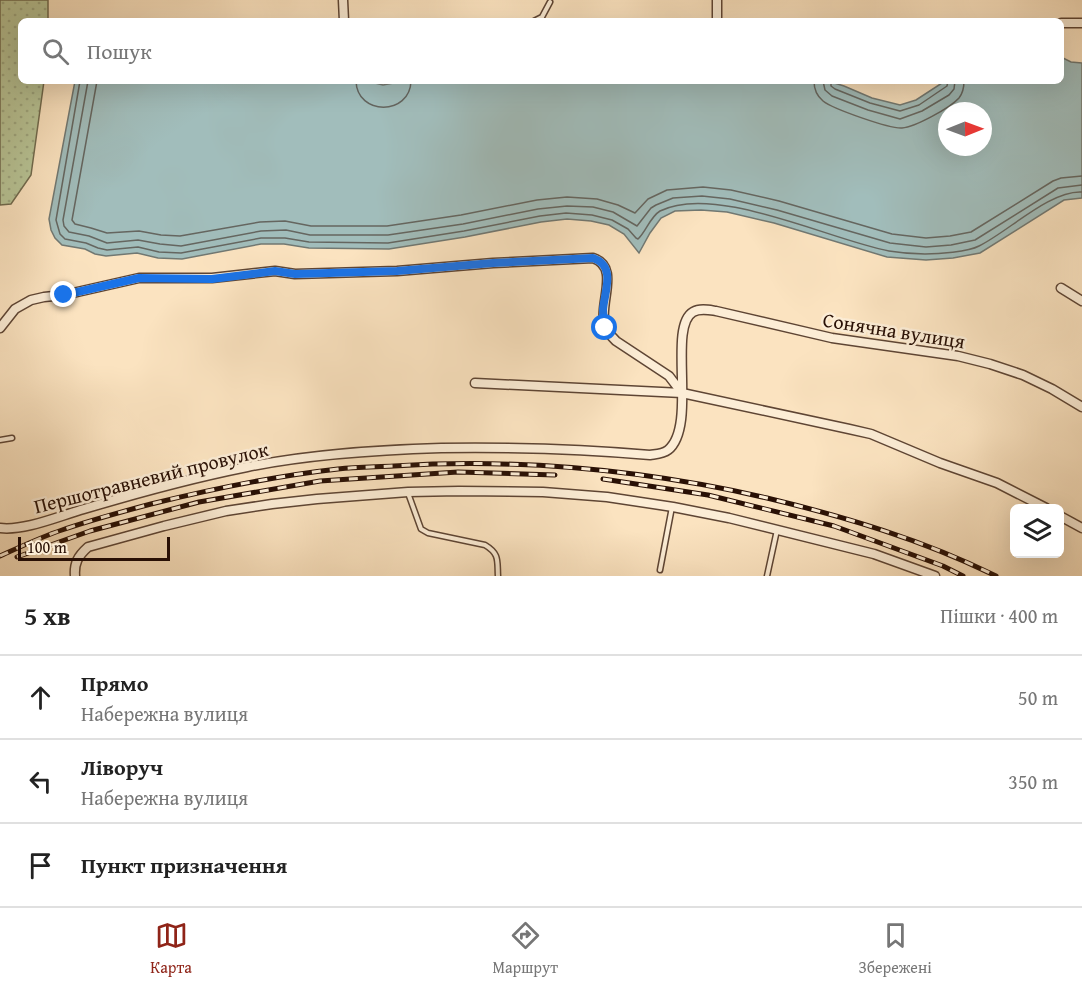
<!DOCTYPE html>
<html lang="uk">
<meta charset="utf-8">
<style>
:root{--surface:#fff;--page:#f2f2f2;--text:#222;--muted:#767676;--line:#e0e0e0;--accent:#8f2418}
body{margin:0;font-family:"Gentium Book Plus",serif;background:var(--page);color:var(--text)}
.controls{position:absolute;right:18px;bottom:18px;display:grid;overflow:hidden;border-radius:9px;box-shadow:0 6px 24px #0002}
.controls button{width:54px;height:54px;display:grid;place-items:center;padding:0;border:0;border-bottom:2px solid var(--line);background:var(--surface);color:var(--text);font:30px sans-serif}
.compass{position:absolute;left:938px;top:102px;width:54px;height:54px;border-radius:50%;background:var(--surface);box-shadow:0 6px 24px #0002;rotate:89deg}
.scale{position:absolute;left:18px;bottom:15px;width:152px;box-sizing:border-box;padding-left:6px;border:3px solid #291005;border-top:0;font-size:16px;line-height:21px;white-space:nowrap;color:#291005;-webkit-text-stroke:4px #fcedd6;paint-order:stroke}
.stop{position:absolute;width:18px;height:18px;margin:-14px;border:4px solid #1a73e8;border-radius:50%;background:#fff}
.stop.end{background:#1a73e8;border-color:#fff;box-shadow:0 2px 6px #0008}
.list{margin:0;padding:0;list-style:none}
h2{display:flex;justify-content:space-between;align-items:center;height:78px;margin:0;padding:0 24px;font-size:26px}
h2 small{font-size:20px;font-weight:400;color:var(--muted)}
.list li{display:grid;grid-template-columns:39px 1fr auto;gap:18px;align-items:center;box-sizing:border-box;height:84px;padding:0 24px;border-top:2px solid var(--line)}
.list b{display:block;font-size:22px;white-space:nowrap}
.list p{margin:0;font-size:20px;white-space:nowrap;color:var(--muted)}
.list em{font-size:20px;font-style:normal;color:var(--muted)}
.icon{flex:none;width:33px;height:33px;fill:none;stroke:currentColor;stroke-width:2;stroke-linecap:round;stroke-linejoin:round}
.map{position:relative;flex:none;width:1082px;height:576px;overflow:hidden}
.search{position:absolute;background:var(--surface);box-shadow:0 6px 24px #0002;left:18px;right:18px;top:18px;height:66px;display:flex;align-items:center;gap:15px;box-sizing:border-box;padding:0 21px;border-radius:9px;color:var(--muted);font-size:22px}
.sheet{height:330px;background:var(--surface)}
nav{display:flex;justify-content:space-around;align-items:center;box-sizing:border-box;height:84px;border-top:2px solid var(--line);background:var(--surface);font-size:16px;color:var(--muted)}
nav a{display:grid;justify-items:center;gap:3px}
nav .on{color:var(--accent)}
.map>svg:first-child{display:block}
</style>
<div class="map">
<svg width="1082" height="576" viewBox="0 0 1082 576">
<defs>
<pattern id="grass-dots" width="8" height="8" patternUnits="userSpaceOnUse" patternTransform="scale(1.5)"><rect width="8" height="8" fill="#b8c597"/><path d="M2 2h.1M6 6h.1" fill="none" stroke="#9ea881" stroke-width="1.8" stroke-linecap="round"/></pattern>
</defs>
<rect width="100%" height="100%" fill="#fbe3c0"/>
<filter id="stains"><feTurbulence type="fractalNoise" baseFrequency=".00333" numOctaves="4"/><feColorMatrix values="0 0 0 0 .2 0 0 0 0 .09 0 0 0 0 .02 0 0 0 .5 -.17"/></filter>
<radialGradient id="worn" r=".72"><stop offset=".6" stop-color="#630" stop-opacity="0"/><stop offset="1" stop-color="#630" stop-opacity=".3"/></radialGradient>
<!-- grass -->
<path fill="url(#grass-dots)" stroke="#706a4e" stroke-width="1.5" d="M 0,0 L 48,0 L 48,21 L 21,21 L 21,81 L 44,81 L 31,175 L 11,204 L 0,205 Z"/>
<!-- water -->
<path fill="#a1bdbb" stroke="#717872" stroke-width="1.5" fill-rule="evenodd" d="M 1061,57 L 1071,62 L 1082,63 L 1082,198 L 1064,200 L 980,253 L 953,258 L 926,260 L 887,257 L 774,223 L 727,212 L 701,210 L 675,211 L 661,218 L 650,233 L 639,253 L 624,234 L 609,225 L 591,221 L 567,219 L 541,222 L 465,237 L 389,249 L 309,248 L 284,244 L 261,244 L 182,259 L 158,258 L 137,253 L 106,256 L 95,254 L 85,249 L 62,245 L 55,238 L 51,230 L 49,219 L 75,81 L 367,81 L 383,85 L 404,81 L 828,81 L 844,86 L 872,98 L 900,105 L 916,100 L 945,81 L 1061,81 ZM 947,111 L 983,111 L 983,147 L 947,147 Z"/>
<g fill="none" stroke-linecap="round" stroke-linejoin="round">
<!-- shore -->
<g stroke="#656660" stroke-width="1.5">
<path d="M 80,81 L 56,220 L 60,234 L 65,239 L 86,243 L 98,248 L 107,250 L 138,247 L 159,252 L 181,253 L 261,238 L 285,238 L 309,242 L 388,243 L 464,231 L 540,216 L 566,213 L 592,215 L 612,220 L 628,229 L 636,238 L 638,239 C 646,232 650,217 660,211 C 715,183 830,240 889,251 C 901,253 914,254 925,254 C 938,254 968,252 979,246 C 1008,232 1050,190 1082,192"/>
<path d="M 88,81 L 63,220 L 64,226 L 69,232 L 89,236 L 107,243 L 138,240 L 160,244 L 181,246 L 261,231 L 286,230 L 310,235 L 388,235 L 463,224 L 538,209 L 567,206 L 593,207 L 613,212 L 637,226 L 651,208 L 656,205 L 673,198 L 702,196 L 730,199 L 777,210 L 890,243 L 926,247 L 951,245 L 975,240 L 1058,188 L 1082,185"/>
<path d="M 97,81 L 72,220 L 75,224 L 91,228 L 107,233 L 139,231 L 161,235 L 180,236 L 260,222 L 285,221 L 311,226 L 387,226 L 461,215 L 537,200 L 567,197 L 597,199 L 618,205 L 635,213 L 648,199 L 667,190 L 703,187 L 731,190 L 779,201 L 892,234 L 926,238 L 950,236 L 971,232 L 1053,181 L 1061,178 L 1082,176"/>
<path d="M 356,81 C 357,116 410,116 411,81"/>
<path d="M 814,81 C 814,89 817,96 823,101 C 833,109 890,129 902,128 C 915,127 950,108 959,98 C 963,93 964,87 964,81"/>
<path d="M 823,81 L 825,90 L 832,96 L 868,110 L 900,119 L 922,111 L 949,95 L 954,89 L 955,81"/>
<path d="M 831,81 L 831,86 L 835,89 L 870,103 L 900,111 L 919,105 L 947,86 L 948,81"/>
</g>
<!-- lane casing -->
<g stroke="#5e4534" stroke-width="7">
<g id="lane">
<path d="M 534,21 L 542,17 L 550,2"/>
<path d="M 0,440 L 12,438"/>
<path d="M 408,493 L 421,529 L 428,533 L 485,545 C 500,554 497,561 498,576"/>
<path d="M 660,570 L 672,507"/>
<path d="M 767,576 L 777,530"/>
</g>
</g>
<!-- street casing -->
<g stroke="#5e4534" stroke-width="11">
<g id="street">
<path d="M 343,0 L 344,21"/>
<path d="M 717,21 L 717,0"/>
<path d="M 1061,23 L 1082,23"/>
<path d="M 1061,288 L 1082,301"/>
<path d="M 0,328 L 15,309 L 31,300 L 44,297 L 64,295 L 139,278 L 212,278 L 275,271 L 295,274 L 397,271 L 493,263 L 593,258 C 621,267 598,304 605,326 C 607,332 611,336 616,341 L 669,376 L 682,393"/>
<path d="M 475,383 L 682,393 L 849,429 L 871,434 L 940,463 L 997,483 L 1046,508"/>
<path d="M 1060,516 L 1082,528"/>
<path d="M 0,528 C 25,531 59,516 84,509 C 137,493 192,478 247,467 C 310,454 376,450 441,448 C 511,447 581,449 650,455 C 657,454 663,454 668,450 C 698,426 667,327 693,312 C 700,308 709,310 716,311 L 832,338 L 958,356 L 990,364 L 1023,375 L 1052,389 L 1082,407"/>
<path d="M 75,576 C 74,563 78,556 88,547 L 164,526 L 226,511 L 272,504 L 317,499 L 408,492 L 459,491 L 543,492 L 607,497 L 673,507 L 729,518 L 874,554 L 935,576"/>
</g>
</g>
<!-- lane -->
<use href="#lane" stroke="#fcedd6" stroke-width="4"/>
<!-- street -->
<use href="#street" stroke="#fcedd6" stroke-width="8"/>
<!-- rail casing -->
<g stroke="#291005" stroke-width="5">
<g id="rail">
<path d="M 603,479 L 708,495 L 834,526 L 943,566 L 963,576"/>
<path d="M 0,556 C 20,547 41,537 62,530 C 91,520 121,512 151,504 C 212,489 275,476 338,469 C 357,467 376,467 394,466 C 520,458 645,470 767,498 C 846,517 923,540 996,576"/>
<path d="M 17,557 L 90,531 L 199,502 L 320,481 L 458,472 L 555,475"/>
</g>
</g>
<!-- rail -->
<use href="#rail" stroke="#fcedd6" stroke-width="3" stroke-dasharray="9" stroke-linecap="butt"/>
</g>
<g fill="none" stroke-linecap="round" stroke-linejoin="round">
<!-- route -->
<path stroke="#1a73e8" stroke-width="8" d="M 64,295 L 139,278 L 212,279 L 275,271 L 295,274 L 397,271 L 493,263 L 593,258 C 616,266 605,290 603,309 C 603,316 604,322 605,328"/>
</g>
<g text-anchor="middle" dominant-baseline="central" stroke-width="5" stroke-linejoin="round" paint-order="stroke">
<!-- street labels -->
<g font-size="20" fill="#291005" stroke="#fcedd6">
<text transform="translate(894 330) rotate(9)">Сонячна вулиця</text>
<text transform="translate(151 477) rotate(-14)">Першотравневий провулок</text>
</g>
</g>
<rect width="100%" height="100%" filter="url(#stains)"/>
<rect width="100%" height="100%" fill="url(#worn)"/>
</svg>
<div class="controls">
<button><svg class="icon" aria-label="layers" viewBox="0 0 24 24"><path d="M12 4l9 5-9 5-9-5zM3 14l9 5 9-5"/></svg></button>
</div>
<svg class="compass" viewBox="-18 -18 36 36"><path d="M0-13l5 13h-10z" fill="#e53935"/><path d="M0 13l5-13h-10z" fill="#767676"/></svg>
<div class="scale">100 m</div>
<div class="stop" style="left:605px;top:328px"></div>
<div class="stop end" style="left:64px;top:295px"></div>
<div class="search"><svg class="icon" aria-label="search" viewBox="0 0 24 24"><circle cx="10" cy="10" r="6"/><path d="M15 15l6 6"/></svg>Пошук</div>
</div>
<section class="sheet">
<h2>5 хв<small>Пішки · 400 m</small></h2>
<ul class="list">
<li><svg class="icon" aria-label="ahead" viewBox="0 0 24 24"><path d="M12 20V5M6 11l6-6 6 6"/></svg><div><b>Прямо</b><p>Набережна вулиця</p></div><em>50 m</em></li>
<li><svg class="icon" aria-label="left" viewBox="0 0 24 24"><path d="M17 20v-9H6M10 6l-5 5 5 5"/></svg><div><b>Ліворуч</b><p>Набережна вулиця</p></div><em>350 m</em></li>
<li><svg class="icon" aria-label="arrive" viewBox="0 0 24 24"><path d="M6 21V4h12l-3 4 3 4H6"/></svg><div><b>Пункт призначення</b></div></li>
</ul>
</section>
<nav>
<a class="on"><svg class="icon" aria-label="map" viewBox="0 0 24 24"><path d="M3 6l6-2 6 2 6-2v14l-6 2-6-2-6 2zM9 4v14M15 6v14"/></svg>Карта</a>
<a><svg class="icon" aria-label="directions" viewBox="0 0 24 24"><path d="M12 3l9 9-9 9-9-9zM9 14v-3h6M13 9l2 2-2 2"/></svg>Маршрут</a>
<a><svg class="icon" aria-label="saved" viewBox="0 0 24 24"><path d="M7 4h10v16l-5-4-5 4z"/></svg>Збережені</a>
</nav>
